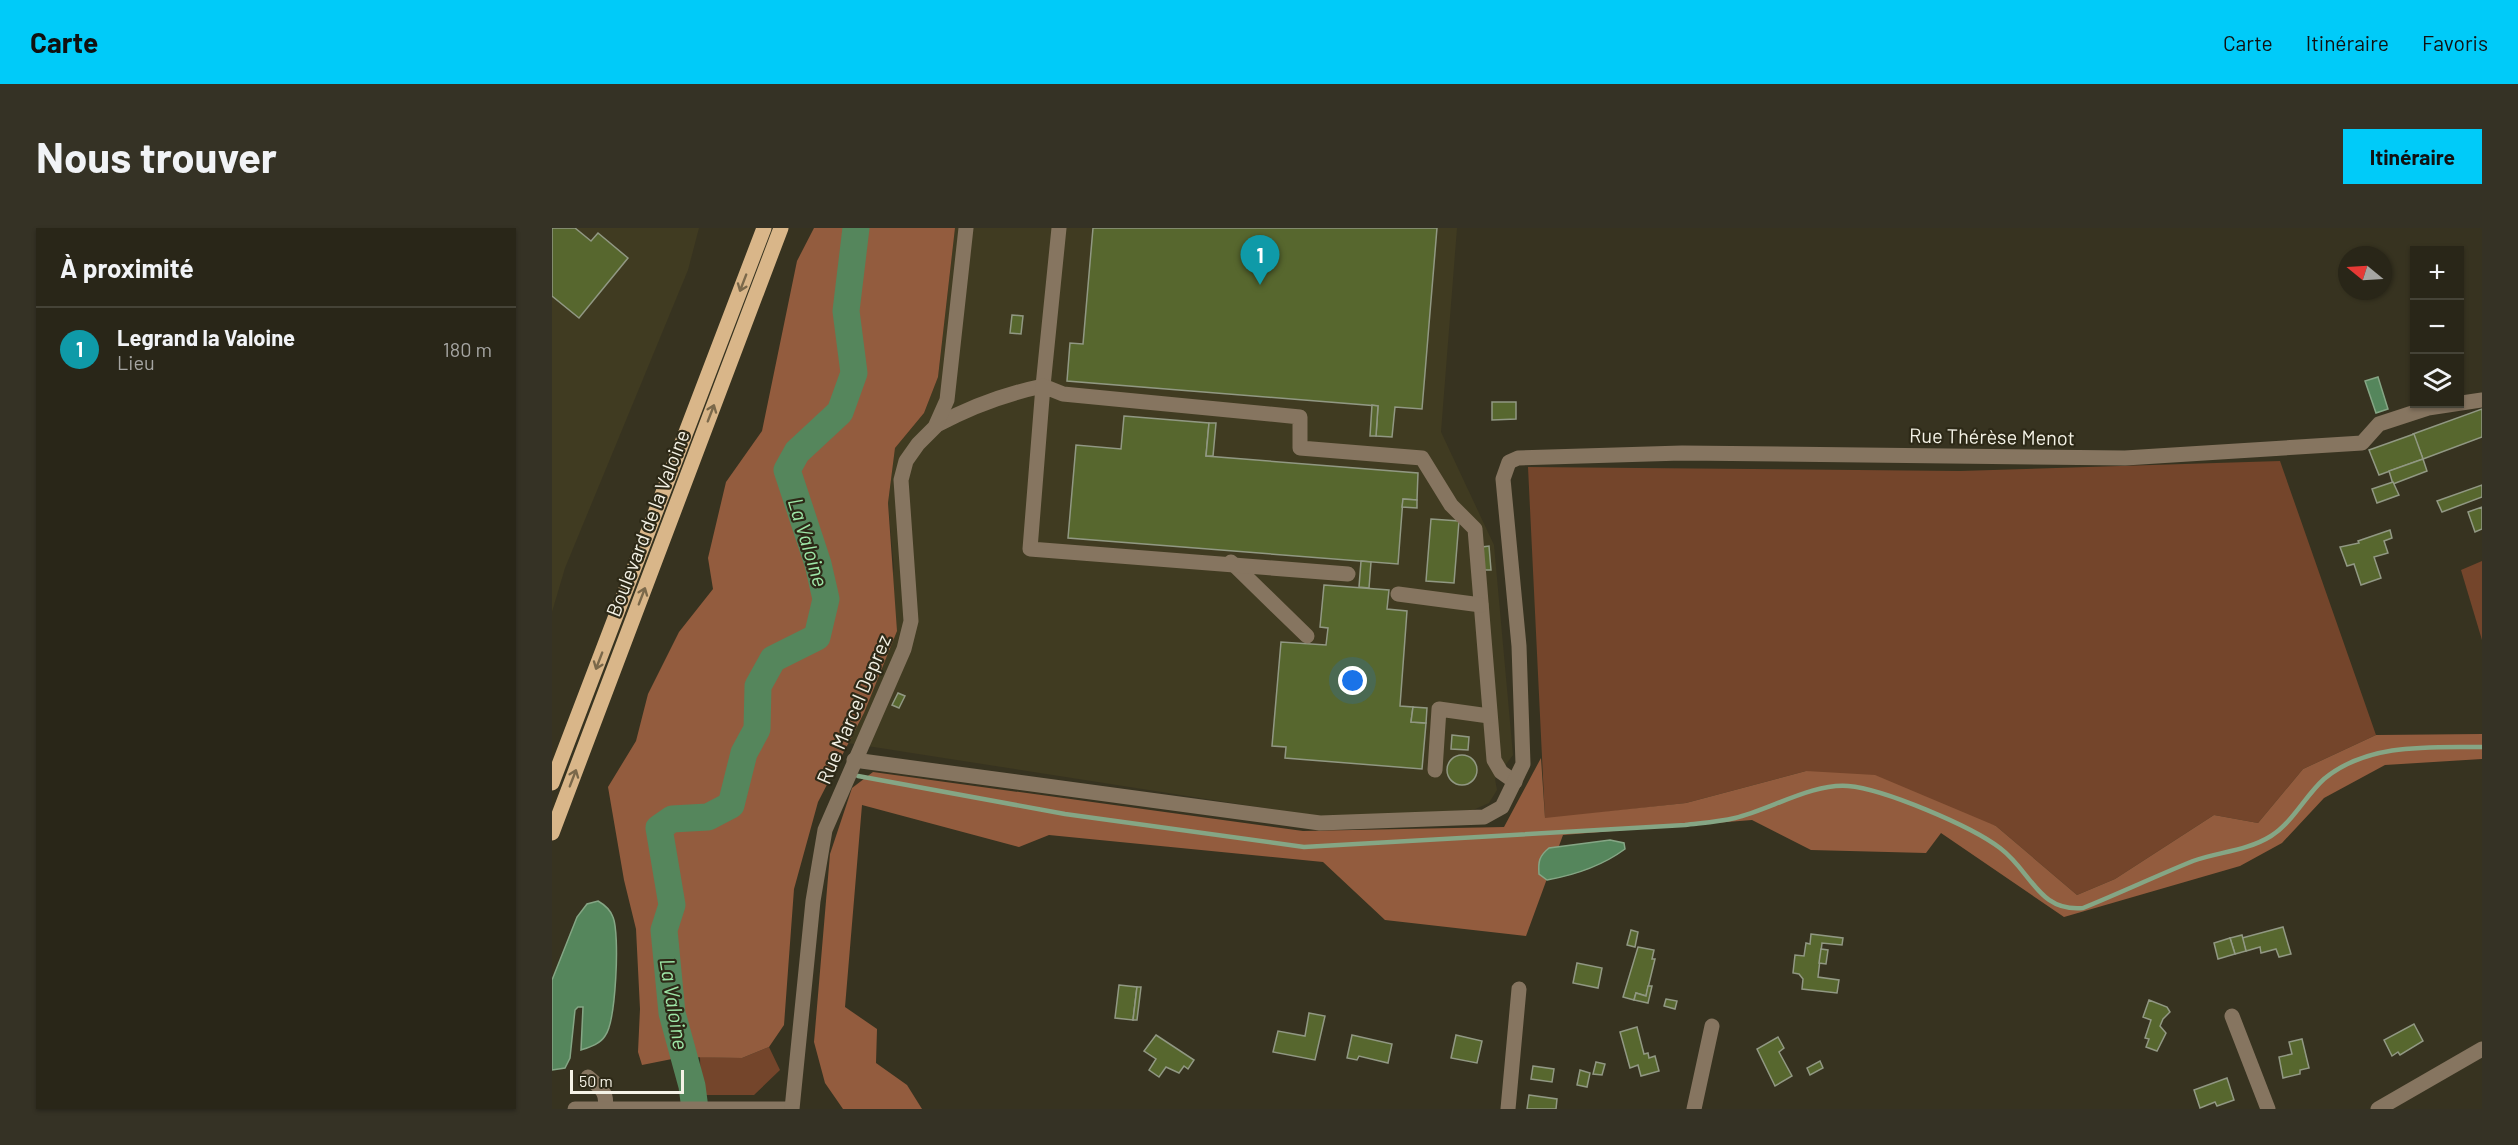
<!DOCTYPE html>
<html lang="fr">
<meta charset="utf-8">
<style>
:root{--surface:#292618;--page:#353225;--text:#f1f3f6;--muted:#a5a5a2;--line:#454337;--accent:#00cbf9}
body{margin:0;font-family:Barlow,sans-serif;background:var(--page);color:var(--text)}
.controls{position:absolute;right:18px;top:18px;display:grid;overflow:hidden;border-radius:0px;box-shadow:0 2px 4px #0004}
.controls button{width:54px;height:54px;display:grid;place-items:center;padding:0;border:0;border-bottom:2px solid var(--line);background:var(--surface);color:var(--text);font:30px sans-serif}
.compass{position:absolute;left:1786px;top:18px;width:54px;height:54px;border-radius:50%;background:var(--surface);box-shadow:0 2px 4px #0004;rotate:288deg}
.scale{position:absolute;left:18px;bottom:15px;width:114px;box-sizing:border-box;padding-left:6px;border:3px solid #f4f2e6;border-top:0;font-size:16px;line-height:21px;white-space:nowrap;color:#f4f2e6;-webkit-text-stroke:4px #2d2917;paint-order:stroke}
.you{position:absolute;left:801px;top:453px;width:21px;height:21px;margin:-15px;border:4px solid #fff;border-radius:50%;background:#1a73e8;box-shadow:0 0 0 9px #1a73e833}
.badge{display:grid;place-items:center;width:39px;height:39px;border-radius:50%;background:var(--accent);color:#fff;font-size:20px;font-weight:700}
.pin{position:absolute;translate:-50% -50px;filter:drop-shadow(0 2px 3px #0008)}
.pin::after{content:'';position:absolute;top:32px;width:21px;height:18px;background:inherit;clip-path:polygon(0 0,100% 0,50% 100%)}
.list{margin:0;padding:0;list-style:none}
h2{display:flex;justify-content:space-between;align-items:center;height:78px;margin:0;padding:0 24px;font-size:26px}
h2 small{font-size:20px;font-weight:400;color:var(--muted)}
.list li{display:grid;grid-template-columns:39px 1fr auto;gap:18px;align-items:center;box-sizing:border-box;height:84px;padding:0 24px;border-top:2px solid var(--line)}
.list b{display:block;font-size:22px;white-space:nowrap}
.list p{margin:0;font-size:20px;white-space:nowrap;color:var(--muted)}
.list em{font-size:20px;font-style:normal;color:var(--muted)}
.icon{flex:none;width:33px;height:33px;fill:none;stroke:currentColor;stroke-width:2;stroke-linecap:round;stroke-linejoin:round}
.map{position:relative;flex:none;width:1930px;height:881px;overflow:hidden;border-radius:0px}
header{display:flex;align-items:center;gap:36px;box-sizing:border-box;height:84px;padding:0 30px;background:var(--accent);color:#111}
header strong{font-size:28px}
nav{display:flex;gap:33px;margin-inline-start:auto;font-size:21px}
.intro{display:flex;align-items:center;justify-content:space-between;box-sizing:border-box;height:144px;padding:0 36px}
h1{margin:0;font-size:42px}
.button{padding:15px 27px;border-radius:0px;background:var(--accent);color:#111;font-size:21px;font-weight:700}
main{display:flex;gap:36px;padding:0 36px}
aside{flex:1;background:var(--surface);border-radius:0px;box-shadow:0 2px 4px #0004}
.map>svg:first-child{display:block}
</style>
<header>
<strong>Carte</strong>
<nav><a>Carte</a><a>Itinéraire</a><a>Favoris</a></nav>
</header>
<div class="intro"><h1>Nous trouver</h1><a class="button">Itinéraire</a></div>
<main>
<aside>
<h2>À proximité<small></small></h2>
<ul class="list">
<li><span class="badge" style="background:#0f9aa8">1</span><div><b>Legrand la Valoine</b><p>Lieu</p></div><em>180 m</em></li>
</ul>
</aside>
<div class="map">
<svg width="1930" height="881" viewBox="0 0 1930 881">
<rect width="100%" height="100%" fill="#373320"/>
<!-- built -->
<g fill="#403b21">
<path d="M 0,0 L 147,0 L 136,42 L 13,340 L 0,384 Z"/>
<path d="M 403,0 L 905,0 L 889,204 L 942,317 L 961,527 L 943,551 L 945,562 L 937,575 L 921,582 L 769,589 L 296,515 L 312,485 L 342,340 L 336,275 L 343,220 L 372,185 L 386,149 Z"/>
</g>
<!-- green -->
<g fill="#74452b">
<path d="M 1728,233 L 1824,507 L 1751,541 L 1706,595 L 1662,587 L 1563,651 L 1525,667 L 1444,598 L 1254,543 L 1134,575 L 993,591 L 976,239 L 1408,243 Z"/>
<path d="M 1930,333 L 1930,412 L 1909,342 Z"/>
<path d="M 217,819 L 228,842 L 202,867 L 149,867 L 148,829 L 190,830 Z"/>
</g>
<!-- forest -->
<g fill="#935c3e">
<path d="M 262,0 L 403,0 L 386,149 L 372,185 L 343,220 L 336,275 L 345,403 L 312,485 L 266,574 L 242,661 L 232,797 L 217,819 L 190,830 L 130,829 L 90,837 L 86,824 L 88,781 L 84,701 L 72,652 L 56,559 L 84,513 L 96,466 L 127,404 L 161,361 L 156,330 L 174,254 L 210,203 L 245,33 Z"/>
<path d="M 1930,506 L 1930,531 L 1833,537 L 1772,570 L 1730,615 L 1688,638 L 1512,689 L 1389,605 L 1374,625 L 1259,622 L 1200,592 L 1011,607 L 974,708 L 833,692 L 771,634 L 497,607 L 467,619 L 310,577 L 293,779 L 325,801 L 324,835 L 355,857 L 370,881 L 291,881 L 273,855 L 262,814 L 278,626 L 300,560 L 321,544 L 751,603 L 952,599 L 989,530 L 993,590 L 1134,575 L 1254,543 L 1323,547 L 1444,598 L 1525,667 L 1563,651 L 1662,587 L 1706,595 L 1751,541 L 1824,507 Z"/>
</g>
<!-- water -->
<g fill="#55865c" stroke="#85a685" stroke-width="1.5">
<path d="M 1826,149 L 1836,181 L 1824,185 L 1813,153 Z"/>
<path d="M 1058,612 L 1072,615 L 1073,621 C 1050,638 1023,647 995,652 L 987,646 C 986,634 987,628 997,620 Z"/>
<path d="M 46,673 C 53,677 58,681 61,689 C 68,706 64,794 53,808 C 48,816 38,819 29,822 L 31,779 L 26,779 L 23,782 L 18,830 L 13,840 L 0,842 L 0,752 L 25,689 L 35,676 Z"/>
</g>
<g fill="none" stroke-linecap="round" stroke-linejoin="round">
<!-- stream -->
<path stroke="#85a685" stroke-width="4.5" d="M 306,548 L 513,586 L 752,619 L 1133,597 C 1149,595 1166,594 1183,590 C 1217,582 1261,555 1296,558 C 1332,561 1419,598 1448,620 C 1480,644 1486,684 1531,680 C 1568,665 1604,648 1641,633 C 1666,624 1695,623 1719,608 C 1741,594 1753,568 1772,551 C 1815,515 1878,519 1930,519"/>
<!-- river -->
<path stroke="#55865c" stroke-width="27" d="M 143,881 L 140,858 L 120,785 L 112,702 L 120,677 L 107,600 L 120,591 L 156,589 L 179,577 L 192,525 L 205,501 L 206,458 L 221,431 L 265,409 L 274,371 L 266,336 L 235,242 L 245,224 L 288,184 L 302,145 L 294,83 L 304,0"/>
</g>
<!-- building -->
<g fill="#57672e" stroke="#919883" stroke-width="1.5">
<path d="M 0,0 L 23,0 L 39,13 L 46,5 L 76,30 L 27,90 L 0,68 Z"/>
<path d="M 541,0 L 885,0 L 870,181 L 843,179 L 840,209 L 824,208 L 826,178 L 515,153 L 518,115 L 531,116 Z"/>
<path d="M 460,87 L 471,88 L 469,106 L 458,105 Z"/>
<path d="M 940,174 L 964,174 L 964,191 L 940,192 Z"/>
<path d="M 820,177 L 826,178 L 824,208 L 818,208 Z"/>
<path d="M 1930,181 L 1930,209 L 1871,231 L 1861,206 Z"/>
<path d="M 572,188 L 657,195 L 654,228 L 866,245 L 865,272 L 851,271 L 846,336 L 516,310 L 524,217 L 569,221 Z"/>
<path d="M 657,195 L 664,195 L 661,228 L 654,228 Z"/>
<path d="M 1862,206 L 1871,231 L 1827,247 L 1817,222 Z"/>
<path d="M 1871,231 L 1875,243 L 1841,256 L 1837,243 Z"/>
<path d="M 1841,254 L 1847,267 L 1825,275 L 1820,261 Z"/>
<path d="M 1930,257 L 1930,269 L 1890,284 L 1885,273 Z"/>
<path d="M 851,271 L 865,272 L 865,280 L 850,279 Z"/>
<path d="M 1930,279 L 1930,301 L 1923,304 L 1916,284 Z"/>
<path d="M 879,291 L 907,293 L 902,355 L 874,353 Z"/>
<path d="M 1838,302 L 1840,310 L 1832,313 L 1836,325 L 1822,329 L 1829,350 L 1809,357 L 1802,336 L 1795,338 L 1788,319 L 1807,315 L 1806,313 Z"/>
<path d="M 937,318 L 939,342 L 932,342 L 930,319 Z"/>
<path d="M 809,333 L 819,334 L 817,360 L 807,359 Z"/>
<path d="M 772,357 L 837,362 L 835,381 L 855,383 L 848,478 L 861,479 L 859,494 L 874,495 L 870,541 L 733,530 L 734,519 L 720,518 L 729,414 L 774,417 L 776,400 L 768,399 Z"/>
<path d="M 346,465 L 353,468 L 347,480 L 340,477 Z"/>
<path d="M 861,479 L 875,480 L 874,495 L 859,494 Z"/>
<path d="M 900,507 L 917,509 L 916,522 L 899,521 Z"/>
<circle cx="910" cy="542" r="15"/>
<path d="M 1731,699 L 1739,726 L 1727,729 L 1724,721 L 1709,725 L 1708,719 L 1694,723 L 1690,710 Z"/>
<path d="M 1079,702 L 1086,704 L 1083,719 L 1075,717 Z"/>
<path d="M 1259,706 L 1291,710 L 1290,717 L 1270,715 L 1266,749 L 1287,752 L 1285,765 L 1250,761 L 1251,751 L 1247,746 L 1241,745 L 1243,727 L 1252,728 L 1254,715 L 1258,716 Z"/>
<path d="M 1690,707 L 1694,723 L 1683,726 L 1678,710 Z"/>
<path d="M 1678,710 L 1683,726 L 1666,731 L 1662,715 Z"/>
<path d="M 1086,719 L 1102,722 L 1100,731 L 1103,731 L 1094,768 L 1084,765 L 1082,772 L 1071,769 Z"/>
<path d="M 1269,721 L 1276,722 L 1274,736 L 1267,735 Z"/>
<path d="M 1025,735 L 1050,740 L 1046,760 L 1021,755 Z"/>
<path d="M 567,757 L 585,759 L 581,792 L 563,790 Z"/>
<path d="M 1096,758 L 1100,758 L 1096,775 L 1082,772 L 1084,765 L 1094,768 Z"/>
<path d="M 585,759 L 589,759 L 585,792 L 581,792 Z"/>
<path d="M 1114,771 L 1125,773 L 1123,781 L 1112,778 Z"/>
<path d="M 1597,772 L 1615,779 L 1618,784 L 1611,791 L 1608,798 L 1614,805 L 1605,823 L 1594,819 L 1597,811 L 1593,810 L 1599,792 L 1591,789 Z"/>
<path d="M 757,785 L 773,788 L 763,832 L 721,824 L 726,803 L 753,808 Z"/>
<path d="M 1862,796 L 1871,813 L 1848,827 L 1846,824 L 1840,828 L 1832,812 Z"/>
<path d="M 1085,799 L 1092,826 L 1096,825 L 1097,830 L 1103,828 L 1107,843 L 1089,848 L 1086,837 L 1078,840 L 1068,804 Z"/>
<path d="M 604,807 L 642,832 L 636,841 L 632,838 L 627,845 L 614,839 L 607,849 L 597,842 L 604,831 L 592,823 Z"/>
<path d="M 800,807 L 840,816 L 836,835 L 807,828 L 805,832 L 795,830 Z"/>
<path d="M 904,807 L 930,813 L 925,835 L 899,830 Z"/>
<path d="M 1226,809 L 1232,820 L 1227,824 L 1240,848 L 1223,858 L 1205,821 Z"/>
<path d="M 1750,811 L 1757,840 L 1748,842 L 1748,846 L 1731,850 L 1727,829 L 1740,826 L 1737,814 Z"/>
<path d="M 1268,833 L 1271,840 L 1258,847 L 1255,840 Z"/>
<path d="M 1044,834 L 1053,836 L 1050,847 L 1041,846 Z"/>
<path d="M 981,838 L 1002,841 L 1000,854 L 979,851 Z"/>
<path d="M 1028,842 L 1038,845 L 1035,859 L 1025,857 Z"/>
<path d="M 1675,850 L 1682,872 L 1665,878 L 1663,874 L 1648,880 L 1642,862 Z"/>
<path d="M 977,867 L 1005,871 L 1004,881 L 975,881 Z"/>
</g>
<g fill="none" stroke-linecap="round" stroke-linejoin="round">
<!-- minor -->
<g stroke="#867560" stroke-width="15">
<path d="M 385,197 C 420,178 453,166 491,158 L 507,0"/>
<path d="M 679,334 L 755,408"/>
<path d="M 796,346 L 478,321 L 491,158 L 511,166 L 748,189 L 748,220 L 870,230 L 899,277 L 923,301 L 942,532 L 949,544 L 963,554"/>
<path d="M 846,366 L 929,377"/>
<path d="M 302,532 L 768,595 L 932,589 L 950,579 L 971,536 L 967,418 L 951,251 L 957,234 L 966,230 L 1130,225 L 1573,230 L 1810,215 L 1827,196 L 1876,180 L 1930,172"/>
<path d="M 883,542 L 887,481 L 937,488"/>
<path d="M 1680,788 L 1716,881"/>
<path d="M 36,849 C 47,859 56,863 53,879"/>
<path d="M 23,881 L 238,881"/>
<path d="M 240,881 L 261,673 L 273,602 L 352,421 L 359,393 L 349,252 L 354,233 L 366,216 L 383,199 L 395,172 L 414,0"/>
<path d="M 956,881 L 967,761"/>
<path d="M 1142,881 L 1160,798"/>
<path d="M 1826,881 L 1930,821"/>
</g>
<!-- major -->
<g stroke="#d9b689" stroke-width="15">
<path d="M 0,555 L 212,0"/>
<path d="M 0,605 L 229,0"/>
</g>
</g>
<!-- one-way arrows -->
<defs><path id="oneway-shaft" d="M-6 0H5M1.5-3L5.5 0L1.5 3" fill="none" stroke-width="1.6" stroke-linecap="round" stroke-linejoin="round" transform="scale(1.5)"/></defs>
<g stroke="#7a684a">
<use href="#oneway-shaft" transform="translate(191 55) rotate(111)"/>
<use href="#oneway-shaft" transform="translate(159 185) rotate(-69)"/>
<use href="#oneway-shaft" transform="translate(90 368) rotate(-69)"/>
<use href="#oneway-shaft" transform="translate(47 433) rotate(111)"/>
<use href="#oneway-shaft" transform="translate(21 550) rotate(-69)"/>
</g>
<g text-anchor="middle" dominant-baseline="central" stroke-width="4.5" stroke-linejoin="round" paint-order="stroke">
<!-- street labels -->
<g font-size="20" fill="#f4f2e6" stroke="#2d2917">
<text transform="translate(1440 208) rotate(1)">Rue Thérèse Menot</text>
<text transform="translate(95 295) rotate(-69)">Boulevard de la Valoine</text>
<text transform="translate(301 481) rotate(-67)">Rue Marcel Deprez</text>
</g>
<!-- water labels -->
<g font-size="21" font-style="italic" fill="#9ee7a7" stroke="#2d2917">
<text transform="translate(257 314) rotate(73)">La Valoine</text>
<text transform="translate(123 776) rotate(81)">La Valoine</text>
</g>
</g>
</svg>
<div class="controls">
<button>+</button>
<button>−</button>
<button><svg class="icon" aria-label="layers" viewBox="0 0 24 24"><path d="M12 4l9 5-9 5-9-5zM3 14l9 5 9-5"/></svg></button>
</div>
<svg class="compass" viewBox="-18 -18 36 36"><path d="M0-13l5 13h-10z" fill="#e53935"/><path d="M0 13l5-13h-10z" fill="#a5a5a2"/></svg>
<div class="scale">50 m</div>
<div class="you"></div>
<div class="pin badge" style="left:708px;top:57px;background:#0f9aa8">1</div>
</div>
</main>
